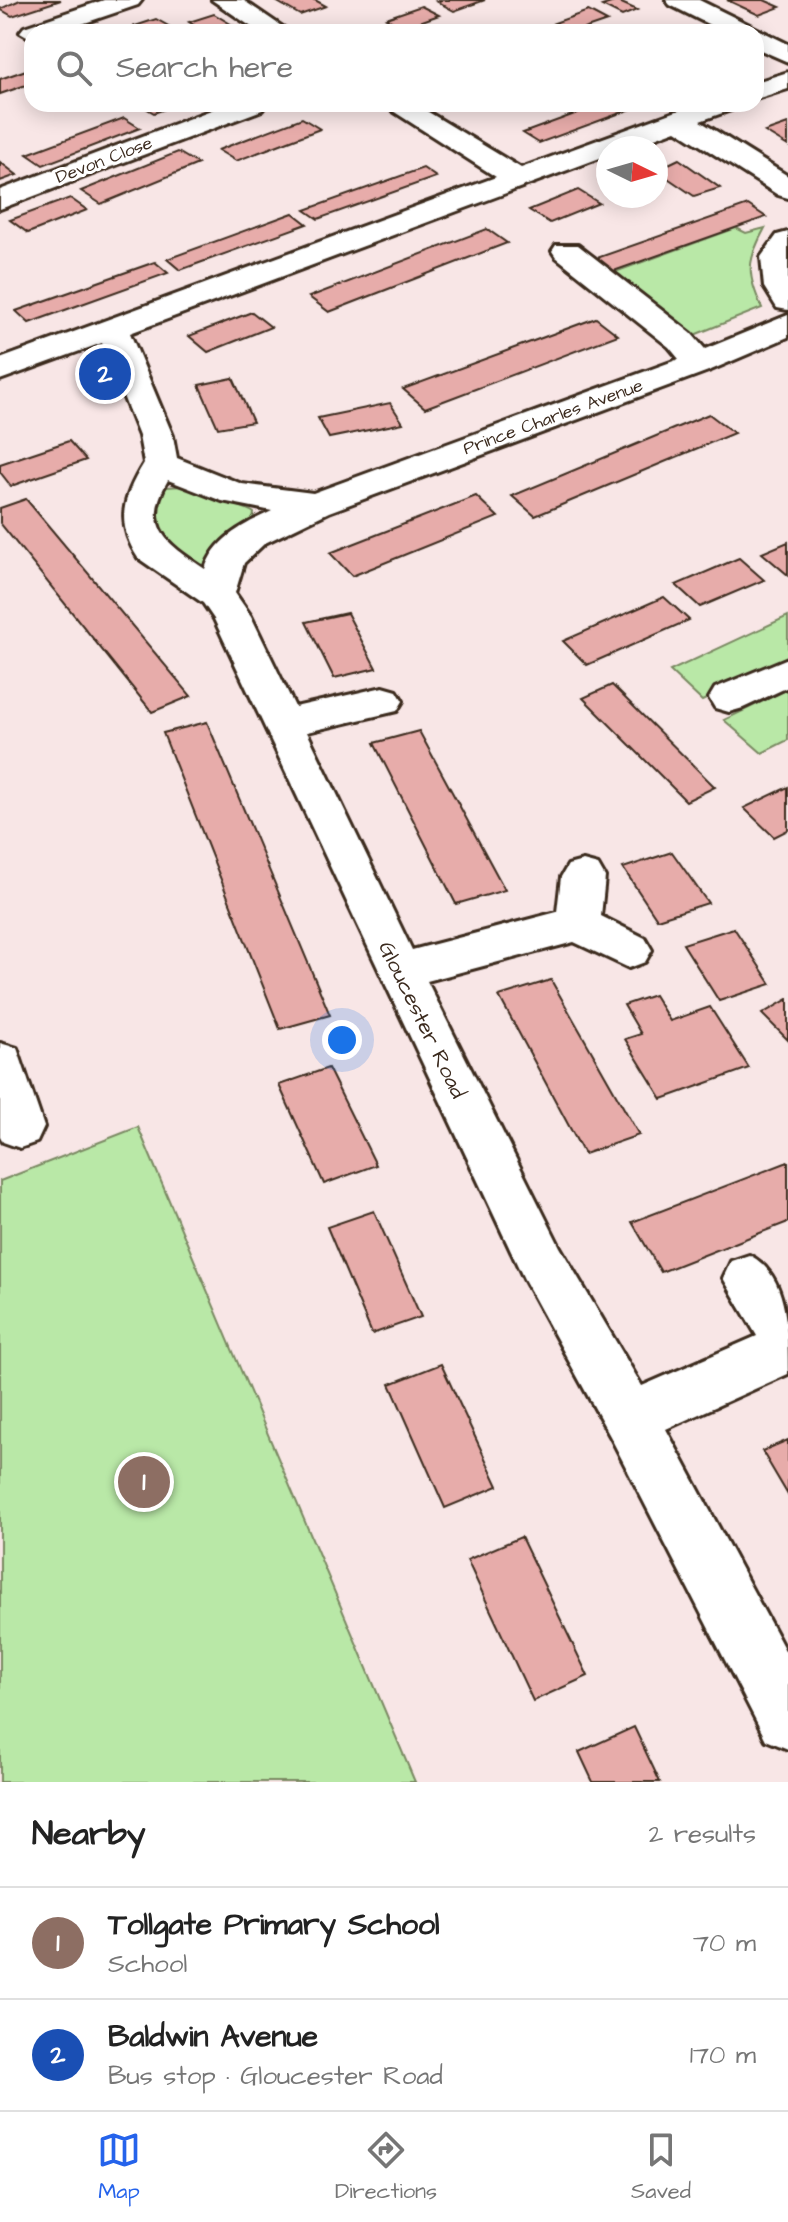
<!DOCTYPE html>
<meta charset="utf-8">
<style>
:root{--surface:#fff;--page:#f6f6f6;--text:#222;--muted:#767676;--line:#e0e0e0;--accent:#2563eb}
body{margin:0;font-family:"Architects Daughter",sans-serif;background:var(--page);color:var(--text)}
.compass{position:absolute;left:596px;top:136px;width:72px;height:72px;border-radius:50%;background:var(--surface);box-shadow:0 4px 20px #0003;rotate:95deg}
.you{position:absolute;left:342px;top:1040px;width:28px;height:28px;margin:-20px;border:6px solid #fff;border-radius:50%;background:#1a73e8;box-shadow:0 0 0 12px #1a73e833}
.badge{display:grid;place-items:center;width:52px;height:52px;border-radius:50%;background:var(--accent);color:#fff;font-size:26px;font-weight:700}
.pin{position:absolute;translate:-50% -50%;border:4px solid #fff;box-shadow:0 2px 8px #0006}
.list{margin:0;padding:0;list-style:none}
h2{display:flex;justify-content:space-between;align-items:center;height:104px;margin:0;padding:0 32px;font-size:34px}
h2 small{font-size:26px;font-weight:400;color:var(--muted)}
.list li{display:grid;grid-template-columns:52px 1fr auto;gap:24px;align-items:center;box-sizing:border-box;height:112px;padding:0 32px;border-top:2px solid var(--line)}
.list b{display:block;font-size:30px;white-space:nowrap}
.list p{margin:0;font-size:26px;white-space:nowrap;color:var(--muted)}
.list em{font-size:26px;font-style:normal;color:var(--muted)}
.icon{flex:none;width:44px;height:44px;fill:none;stroke:currentColor;stroke-width:2;stroke-linecap:round;stroke-linejoin:round}
.map{position:relative;flex:none;width:788px;height:1782px;overflow:hidden}
.search{position:absolute;background:var(--surface);box-shadow:0 4px 20px #0003;left:24px;right:24px;top:24px;height:88px;display:flex;align-items:center;gap:20px;box-sizing:border-box;padding:0 28px;border-radius:24px;color:var(--muted);font-size:30px}
.sheet{height:328px;background:var(--surface)}
nav{display:flex;justify-content:space-around;align-items:center;box-sizing:border-box;height:112px;border-top:2px solid var(--line);background:var(--surface);font-size:22px;color:var(--muted)}
nav a{display:grid;justify-items:center;gap:4px}
nav .on{color:var(--accent)}
.map>svg:first-child{display:block}
</style>
<div class="map">
<svg width="788" height="1782" viewBox="0 0 788 1782">
<rect width="100%" height="100%" fill="#f8e6e6"/>
<filter id="ink" filterUnits="userSpaceOnUse"><feTurbulence type="fractalNoise" baseFrequency=".0125" numOctaves="2"/><feDisplacementMap in="SourceGraphic" scale="16" xChannelSelector="R" yChannelSelector="G"/><feConvolveMatrix kernelMatrix="1 2 1 2 8 2 1 2 1" color-interpolation-filters="sRGB"/></filter>
<g filter="url(#ink)">
<!-- green -->
<g fill="#b9e8a7" stroke="#7a8962" stroke-width="2">
<path d="M 736,228 L 746,233 L 765,228 C 747,261 746,273 762,308 L 694,335 L 615,272 Z"/>
<path d="M 183,486 C 199,495 248,507 254,513 L 253,521 L 210,563 L 197,566 C 167,543 152,535 156,495 L 166,487 Z"/>
<path d="M 788,616 L 788,660 L 702,701 L 670,671 Z"/>
<path d="M 788,689 L 788,740 L 762,753 L 724,720 Z"/>
<path d="M 138,1127 L 415,1782 L 0,1782 L 0,1181 Z"/>
</g>
<!-- building -->
<g fill="#e7acaa" stroke="#3b2a1e" stroke-width="2">
<path d="M 20,0 L 61,0 L 12,16 L 0,9 Z"/>
<path d="M 274,0 L 315,0 L 326,6 L 300,15 Z"/>
<path d="M 439,0 L 485,0 L 454,11 L 436,1 Z"/>
<path d="M 727,0 L 764,0 L 780,7 L 759,15 Z"/>
<path d="M 617,1 L 637,10 L 622,16 L 602,6 Z"/>
<path d="M 421,6 L 439,15 L 403,28 L 386,18 Z"/>
<path d="M 588,11 L 607,21 L 575,32 L 554,23 Z"/>
<path d="M 214,14 L 244,32 L 205,32 L 189,22 Z"/>
<path d="M 156,19 L 172,28 L 160,32 L 117,32 Z"/>
<path d="M 374,22 L 390,32 L 353,29 Z"/>
<path d="M 32,68 L 32,83 L 0,94 L 0,79 Z"/>
<path d="M 139,104 L 179,104 L 154,113 Z"/>
<path d="M 602,104 L 645,104 L 539,143 L 523,133 Z"/>
<path d="M 124,118 L 140,128 L 43,165 L 27,154 Z"/>
<path d="M 302,118 L 320,129 L 236,161 L 218,150 Z"/>
<path d="M 788,124 L 788,146 L 765,132 Z"/>
<path d="M 178,152 L 198,164 L 101,204 L 81,191 Z"/>
<path d="M 679,159 L 720,188 L 694,196 L 656,170 Z"/>
<path d="M 0,162 L 17,175 L 0,181 Z"/>
<path d="M 423,168 L 436,177 L 318,219 L 305,210 Z"/>
<path d="M 578,190 L 599,203 L 550,223 L 529,210 Z"/>
<path d="M 70,198 L 87,210 L 28,233 L 10,220 Z"/>
<path d="M 748,205 L 766,217 L 611,272 L 594,259 Z"/>
<path d="M 293,213 L 307,224 L 180,270 L 167,259 Z"/>
<path d="M 487,229 L 507,243 L 329,312 L 309,297 Z"/>
<path d="M 155,262 L 168,273 L 29,323 L 16,311 Z"/>
<path d="M 252,312 L 271,327 L 208,352 L 189,336 Z"/>
<path d="M 596,318 L 618,335 L 425,408 L 403,389 Z"/>
<path d="M 233,378 L 253,422 L 218,428 L 199,385 Z"/>
<path d="M 390,403 L 403,423 L 329,438 L 318,418 Z"/>
<path d="M 709,414 L 734,433 L 535,516 L 512,496 Z"/>
<path d="M 69,441 L 86,460 L 11,486 L 0,472 L 0,464 Z"/>
<path d="M 476,496 L 498,517 L 352,576 L 330,553 Z"/>
<path d="M 26,499 L 191,696 L 152,712 L 0,523 L 0,508 Z"/>
<path d="M 788,542 L 788,575 L 762,553 Z"/>
<path d="M 739,558 L 764,580 L 700,607 L 676,585 Z"/>
<path d="M 664,597 L 689,620 L 587,665 L 563,641 Z"/>
<path d="M 347,613 L 376,668 L 334,678 L 306,622 Z"/>
<path d="M 612,685 L 715,787 L 686,801 L 583,698 Z"/>
<path d="M 207,722 L 330,1015 L 280,1029 L 163,733 Z"/>
<path d="M 419,731 L 505,890 L 456,904 L 374,743 Z"/>
<path d="M 788,787 L 788,830 L 774,837 L 744,808 Z"/>
<path d="M 672,852 L 708,903 L 657,919 L 623,868 Z"/>
<path d="M 734,928 L 771,984 L 719,1001 L 683,944 Z"/>
<path d="M 551,980 L 639,1135 L 584,1154 L 499,996 Z"/>
<path d="M 654,995 L 670,1021 L 710,1007 L 749,1068 L 662,1099 L 625,1039 L 641,1034 L 624,1005 Z"/>
<path d="M 788,999 L 788,1040 L 762,1014 Z"/>
<path d="M 328,1068 L 376,1165 L 324,1184 L 279,1085 Z"/>
<path d="M 788,1162 L 788,1222 L 661,1272 L 632,1222 Z"/>
<path d="M 374,1211 L 421,1317 L 372,1334 L 327,1227 Z"/>
<path d="M 441,1364 L 498,1486 L 445,1508 L 390,1384 Z"/>
<path d="M 788,1440 L 788,1495 L 762,1451 Z"/>
<path d="M 521,1537 L 588,1676 L 533,1701 L 467,1560 Z"/>
<path d="M 634,1727 L 660,1782 L 593,1782 L 579,1752 Z"/>
</g>
<g fill="none" stroke-linecap="round" stroke-linejoin="round">
<!-- minor casing -->
<g stroke="#3b2a1e" stroke-width="6">
<g id="minor">
<path d="M 104,0 L 142,0 L 138,5 L 58,32 L 32,32 L 32,39 L 20,32 L 24,27 Z"/>
<path d="M 212,0 L 243,0 L 290,32 L 259,32 Z"/>
<path d="M 666,0 L 699,0 L 788,44 L 788,62 L 756,48 L 756,32 L 724,32 L 670,5 Z"/>
<path d="M 788,72 L 788,89 L 756,99 L 756,82 Z"/>
<path d="M 227,104 L 266,104 L 262,110 L 0,209 L 0,190 Z"/>
<path d="M 382,104 L 415,104 L 521,168 L 696,104 L 735,104 L 731,110 L 700,121 L 788,176 L 788,198 L 778,195 L 676,130 L 628,148 L 608,148 L 608,155 L 130,333 L 173,436 L 177,458 L 242,484 L 313,493 L 679,359 L 669,347 L 556,257 L 552,251 L 556,245 L 578,245 L 691,333 L 705,349 L 788,315 L 788,337 L 711,370 L 329,512 L 265,543 L 244,563 L 235,593 L 251,616 L 295,707 L 383,687 L 397,691 L 403,701 L 397,711 L 307,732 L 412,950 L 557,912 L 561,877 L 568,865 L 583,861 L 598,865 L 605,877 L 601,916 L 645,938 L 652,950 L 645,962 L 629,968 L 574,942 L 427,981 L 560,1247 L 642,1386 L 757,1336 L 723,1278 L 731,1261 L 749,1255 C 788,1274 788,1328 788,1374 L 666,1429 L 788,1656 L 788,1749 L 766,1740 L 610,1436 L 524,1279 L 214,619 L 203,603 L 138,558 C 115,522 123,497 144,463 L 139,436 L 102,343 L 0,380 L 0,359 L 496,177 ZM 168,480 L 222,501 L 272,511 C 245,524 215,538 205,569 C 169,545 140,528 168,480 Z"/>
<path d="M 788,232 L 788,310 L 777,308 L 764,287 L 761,257 L 777,235 Z"/>
<path d="M 788,658 L 788,687 L 743,708 L 729,712 L 715,708 L 709,698 L 715,688 Z"/>
<path d="M 0,1043 L 17,1048 L 44,1127 L 37,1142 L 20,1148 L 3,1142 L 0,1136 Z"/>
</g>
</g>
<!-- minor -->
<use href="#minor" fill="#fff" fill-rule="evenodd"/>
</g>
</g>
<g text-anchor="middle" dominant-baseline="central" stroke-width="6" stroke-linejoin="round" paint-order="stroke">
<!-- far-street labels -->
<g font-size="18" fill="#3b2a1e" stroke="#fff">
<text transform="translate(104 160) rotate(-21)">Devon Close</text>
<text transform="translate(553 417) rotate(-20)">Prince Charles Avenue</text>
</g>
<!-- street labels -->
<g font-size="22" fill="#3b2a1e" stroke="#fff">
<text transform="translate(422 1020) rotate(64)">Gloucester Road</text>
</g>
</g>
</svg>
<svg class="compass" viewBox="-18 -18 36 36"><path d="M0-13l5 13h-10z" fill="#e53935"/><path d="M0 13l5-13h-10z" fill="#767676"/></svg>
<div class="you"></div>
<div class="pin badge" style="left:144px;top:1482px;background:#8d6e63">1</div>
<div class="pin badge" style="left:105px;top:374px;background:#1a4fb4">2</div>
<div class="search"><svg class="icon" aria-label="search" viewBox="0 0 24 24"><circle cx="10" cy="10" r="6"/><path d="M15 15l6 6"/></svg>Search here</div>
</div>
<section class="sheet">
<h2>Nearby<small>2 results</small></h2>
<ul class="list">
<li><span class="badge" style="background:#8d6e63">1</span><div><b>Tollgate Primary School</b><p>School</p></div><em>70 m</em></li>
<li><span class="badge" style="background:#1a4fb4">2</span><div><b>Baldwin Avenue</b><p>Bus stop · Gloucester Road</p></div><em>170 m</em></li>
</ul>
</section>
<nav>
<a class="on"><svg class="icon" aria-label="map" viewBox="0 0 24 24"><path d="M3 6l6-2 6 2 6-2v14l-6 2-6-2-6 2zM9 4v14M15 6v14"/></svg>Map</a>
<a><svg class="icon" aria-label="directions" viewBox="0 0 24 24"><path d="M12 3l9 9-9 9-9-9zM9 14v-3h6M13 9l2 2-2 2"/></svg>Directions</a>
<a><svg class="icon" aria-label="saved" viewBox="0 0 24 24"><path d="M7 4h10v16l-5-4-5 4z"/></svg>Saved</a>
</nav>
